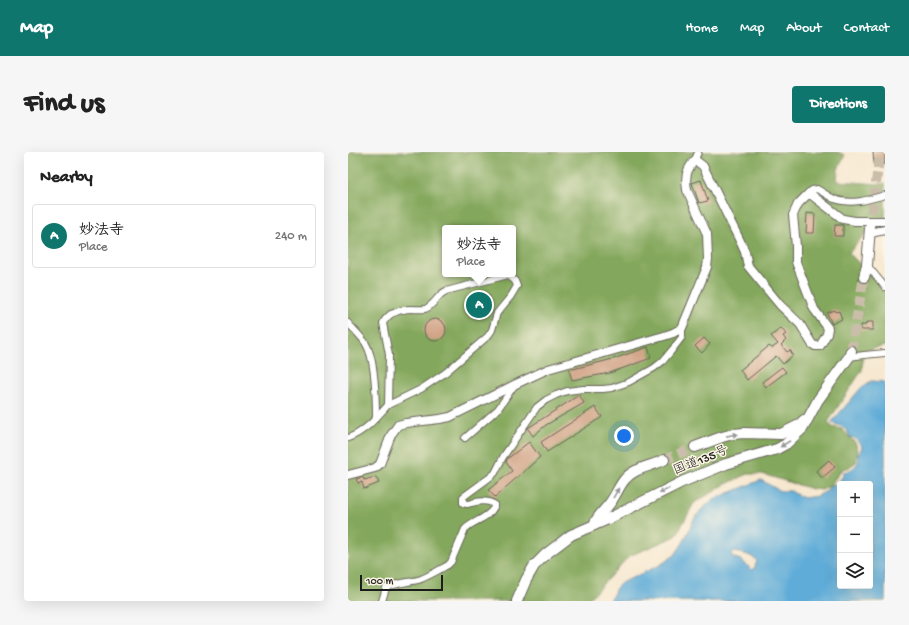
<!DOCTYPE html>
<meta charset="utf-8">
<style>
:root{--surface:#fff;--page:#f6f6f6;--text:#222;--muted:#767676;--line:#e0e0e0;--accent:#0f766e}
body{margin:0;font-family:"Gochi Hand","Klee One",sans-serif;background:var(--page);color:var(--text)}
.controls{position:absolute;right:12px;bottom:12px;display:grid;overflow:hidden;border-radius:4px;box-shadow:0 4px 16px #0002}
.controls button{width:36px;height:36px;display:grid;place-items:center;padding:0;border:0;border-bottom:1px solid var(--line);background:var(--surface);color:var(--text);font:20px sans-serif}
.scale{position:absolute;left:12px;bottom:10px;width:83px;box-sizing:border-box;padding-left:4px;border:2px solid #1c1c1c;border-top:0;font-size:11px;line-height:14px;white-space:nowrap;color:#1c1c1c;-webkit-text-stroke:3px #fcf5e5;paint-order:stroke}
.you{position:absolute;left:276px;top:284px;width:14px;height:14px;margin:-10px;border:3px solid #fff;border-radius:50%;background:#1a73e8;box-shadow:0 0 0 6px #1a73e833}
.badge{display:grid;place-items:center;width:26px;height:26px;border-radius:50%;background:var(--accent);color:#fff;font-size:13px;font-weight:700}
.pin{position:absolute;translate:-50% -50%;border:2px solid #fff;box-shadow:0 1px 4px #0006}
.popup{position:absolute;left:94px;top:73px;width:74px;height:52px;box-sizing:border-box;display:grid;place-content:center;border-radius:4px;background:var(--surface);filter:drop-shadow(0 1px 3px #0005);font-size:13px;white-space:nowrap;color:var(--muted)}
.popup b{font-size:15px;color:var(--text)}
.popup::after{content:'';position:absolute;left:50%;top:100%;margin-left:-8px;border:8px solid transparent;border-top-color:var(--surface)}
.list{margin:0;padding:0;list-style:none}
h2{display:flex;justify-content:space-between;align-items:center;height:52px;margin:0;padding:0 16px;font-size:17px}
h2 small{font-size:13px;font-weight:400;color:var(--muted)}
.list li{display:grid;grid-template-columns:26px 1fr auto;gap:12px;align-items:center;box-sizing:border-box;height:64px;margin:0 8px 8px;padding:0 8px;border:1px solid var(--line);border-radius:4px}
.list b{display:block;font-size:15px;white-space:nowrap}
.list p{margin:0;font-size:13px;white-space:nowrap;color:var(--muted)}
.list em{font-size:13px;font-style:normal;color:var(--muted)}
.icon{flex:none;width:22px;height:22px;fill:none;stroke:currentColor;stroke-width:2;stroke-linecap:round;stroke-linejoin:round}
.map{position:relative;flex:none;width:537px;height:449px;overflow:hidden;border-radius:4px}
header{display:flex;align-items:center;gap:24px;box-sizing:border-box;height:56px;padding:0 20px;background:var(--accent);color:#fff}
header strong{font-size:19px}
nav{display:flex;gap:22px;margin-inline-start:auto;font-size:14px}
.intro{display:flex;align-items:center;justify-content:space-between;box-sizing:border-box;height:96px;padding:0 24px}
h1{margin:0;font-size:28px}
.button{padding:10px 18px;border-radius:4px;background:var(--accent);color:#fff;font-size:14px;font-weight:700}
main{display:flex;gap:24px;padding:0 24px}
aside{flex:1;background:var(--surface);border-radius:4px;box-shadow:0 4px 16px #0002}
.map>svg:first-child{display:block}
</style>
<header>
<strong>Map</strong>
<nav><a>Home</a><a>Map</a><a>About</a><a>Contact</a></nav>
</header>
<div class="intro"><h1>Find us</h1><a class="button">Directions</a></div>
<main>
<aside>
<h2>Nearby<small></small></h2>
<ul class="list">
<li><span class="badge">A</span><div><b>妙法寺</b><p>Place</p></div><em>240 m</em></li>
</ul>
</aside>
<div class="map">
<svg width="537" height="449" viewBox="0 0 537 449">
<rect width="100%" height="100%" fill="#fcf5e5"/>
<filter id="ink" filterUnits="userSpaceOnUse"><feTurbulence type="fractalNoise" baseFrequency=".025" numOctaves="2"/><feDisplacementMap in="SourceGraphic" scale="8" xChannelSelector="R" yChannelSelector="G"/><feConvolveMatrix kernelMatrix="1 2 1 2 8 2 1 2 1" color-interpolation-filters="sRGB"/></filter>
<filter id="wash" filterUnits="userSpaceOnUse"><feTurbulence type="fractalNoise" baseFrequency=".012" numOctaves="4" result="noise"/><feDisplacementMap in="SourceGraphic" scale="16" xChannelSelector="R" yChannelSelector="G"/><feGaussianBlur stdDeviation="0.9" result="paint"/><feColorMatrix in="noise" values="0 0 0 0 0 0 0 0 0 0 0 0 0 0 0 0 0 1.4 0 .05"/><feComposite in="paint" operator="in"/></filter>
<g filter="url(#wash)">
<rect width="100%" height="100%" fill="#f6e6cd"/>
<!-- forest -->
<path fill="#83a75c" stroke="#50623c" fill-rule="evenodd" d="M 0,0 L 489,0 L 497,3 L 490,17 L 489,29 L 532,32 L 537,31 L 537,74 L 522,76 L 501,101 L 537,138 L 537,194 L 515,199 L 514,218 L 480,270 L 484,275 L 494,277 L 501,285 L 507,290 L 510,298 L 508,310 L 500,316 L 497,316 L 493,318 L 482,334 L 474,338 L 464,337 L 414,322 L 400,322 L 376,333 L 346,351 L 328,384 L 281,404 L 239,449 L 0,449 ZM 97,76 L 165,76 L 165,122 L 97,122 Z"/>
<!-- water -->
<path fill="#5eacd8" stroke="#3d647a" fill-rule="evenodd" d="M 523,229 L 537,230 L 537,449 L 262,449 L 268,436 L 273,431 L 312,413 L 327,403 L 336,389 L 346,367 L 354,357 L 366,347 L 413,328 L 432,339 L 443,339 L 449,343 L 456,346 L 469,344 L 479,339 L 482,334 L 488,333 L 495,324 L 495,320 C 504,319 513,312 510,303 L 512,300 L 514,294 L 507,286 L 502,285 C 498,275 493,274 484,271 L 484,270 L 513,236 ZM 492,332 L 522,332 L 522,434 L 492,434 ZM 385,400 C 393,401 403,402 409,409 L 406,417 L 404,418 L 393,408 L 384,405 Z"/>
<g id="blocks">
<!-- building -->
<g fill="#d2a488">
<path d="M 525,0 L 537,0 L 537,12 L 526,13 Z"/>
<path d="M 353,28 L 360,49 L 351,51 L 344,31 Z"/>
<path d="M 459,61 L 467,62 L 466,81 L 458,81 Z"/>
<path d="M 487,73 L 495,73 L 495,84 L 486,84 Z"/>
<path d="M 122,144 L 141,144 L 141,161 L 122,162 Z"/>
<path d="M 487,158 L 488,160 L 491,159 L 494,167 L 484,172 L 479,161 Z"/>
<circle cx="87" cy="178" r="11"/>
<path d="M 518,170 L 525,170 L 525,178 L 513,178 L 513,173 L 518,173 Z"/>
<path d="M 433,176 L 438,182 L 435,184 L 438,188 L 433,193 L 439,200 L 442,198 L 445,203 L 435,212 L 428,204 L 399,228 L 392,218 L 421,194 L 424,196 L 430,192 L 423,184 Z"/>
<path d="M 356,186 L 362,192 L 354,201 L 347,194 Z"/>
<path d="M 300,195 L 303,206 L 262,221 L 224,228 L 221,218 L 265,207 Z"/>
<path d="M 434,215 L 438,220 L 418,235 L 414,230 Z"/>
<path d="M 231,243 L 236,251 L 198,273 L 185,284 L 180,277 L 180,276 Z"/>
<path d="M 247,255 L 254,265 L 199,300 L 193,290 Z"/>
<path d="M 181,290 L 192,305 L 147,345 L 140,338 L 164,319 L 158,310 L 159,307 Z"/>
<path d="M 481,308 L 487,315 L 474,326 L 468,319 Z"/>
<path d="M 15,325 L 16,328 L 28,325 L 31,331 L 16,337 L 14,330 L 10,331 L 8,327 Z"/>
</g>
</g>
</g>
<g filter="url(#ink)">
<use href="#blocks" fill-opacity="0" stroke="#68635a" stroke-width="1"/>
<g fill="none" stroke-linecap="round" stroke-linejoin="round">
<!-- trunk-tunnel -->
<g stroke="#cabeaa" stroke-width="10" stroke-dasharray="10 5" stroke-linecap="butt">
<path d="M 522,76 L 532,0"/>
<path d="M 503,199 L 516,125"/>
<path d="M 316,308 L 347,295"/>
</g>
<!-- minor casing -->
<g stroke="#68635a" stroke-width="8">
<g id="minor">
<path d="M 347,8 L 350,0"/>
<path d="M 461,41 L 464,38 L 469,37 C 475,40 480,44 486,47 C 503,53 520,48 537,43"/>
<path d="M 519,113 L 537,135"/>
<path d="M 160,123 L 167,129 L 169,134 L 163,144 L 149,161 L 144,178 L 140,184 L 97,221 L 73,237 L 40,253 L 41,203 L 35,171 C 37,167 39,165 43,162 C 47,161 51,158 55,158 C 62,156 69,158 77,157 C 86,154 89,143 98,139 Z"/>
<path d="M 0,171 C 6,178 14,185 18,192 C 27,207 28,248 28,266"/>
<path d="M 501,205 L 516,203 L 537,201"/>
<path d="M 0,286 C 17,280 28,266 40,253"/>
<path d="M 117,286 L 150,257 L 166,234"/>
<path d="M 34,449 L 38,436 C 49,430 62,431 73,427 C 83,423 91,418 100,413 L 103,410 L 117,377 C 125,369 141,366 146,355 L 146,352 C 137,347 128,350 119,352 L 115,351 L 115,345 L 141,326 L 147,321 L 155,305 L 189,255 L 198,248 L 208,243 L 219,239 L 235,237 L 255,237 L 264,236 L 281,230 L 306,216 L 315,209 L 324,198 L 334,185 L 334,176"/>
</g>
</g>
<!-- tertiary casing -->
<g stroke="#68635a" stroke-width="10">
<g id="tertiary">
<path d="M 522,81 L 537,78"/>
<path d="M 0,323 L 27,316 L 32,312 L 43,283 L 50,273 L 58,271 L 92,267 L 102,265 L 168,232 L 200,217 L 316,184 L 325,181 L 334,176 L 359,115 L 360,107 L 359,82 L 339,38 C 337,25 338,18 347,8 L 355,14 L 393,91 L 397,100 L 400,114 L 432,153 L 452,172 L 464,192 L 467,194 L 472,194 L 479,182 L 480,176 L 466,157 L 448,110 L 448,94 L 445,63 L 450,52 L 461,41 L 495,67 L 507,69 L 537,69"/>
</g>
</g>
<!-- trunk casing -->
<g stroke="#68635a" stroke-width="12">
<g id="trunk">
<path d="M 516,125 L 519,113 L 522,76"/>
<path d="M 347,295 L 374,285 L 385,282 L 396,281 L 433,282 L 451,273 L 456,268"/>
<path d="M 246,373 C 249,364 257,358 262,351 C 268,343 271,334 277,327 C 286,316 304,314 316,308"/>
<path d="M 169,449 L 178,428 L 186,414 L 198,402 L 223,383 L 258,368 L 334,330 L 378,312 L 429,297 L 438,292 L 455,276 L 470,248 L 501,205 L 503,199"/>
</g>
</g>
<!-- minor -->
<use href="#minor" stroke="#fff" stroke-width="6"/>
<!-- tertiary -->
<use href="#tertiary" stroke="#fff" stroke-width="8"/>
<!-- trunk -->
<use href="#trunk" stroke="#fff" stroke-width="10"/>
</g>
<!-- one-way arrows -->
<defs><path id="oneway-solid" d="M-6-.8H1V-3.2L6.5 0L1 3.2V.8H-6Z"/></defs>
<g fill="#999">
<use href="#oneway-solid" transform="translate(384 283) rotate(-11)"/>
<use href="#oneway-solid" transform="translate(437 292) rotate(147)"/>
<use href="#oneway-solid" transform="translate(316 339) rotate(154)"/>
<use href="#oneway-solid" transform="translate(268 341) rotate(-60)"/>
</g>
</g>
<g text-anchor="middle" dominant-baseline="central" stroke-width="3" stroke-linejoin="round" paint-order="stroke">
<!-- street labels -->
<g font-size="13" fill="#1c1c1c" stroke="#fcf5e5">
<text transform="translate(353 309) rotate(-22)">国道135号</text>
</g>
</g>
</svg>
<div class="controls">
<button>+</button>
<button>−</button>
<button><svg class="icon" aria-label="layers" viewBox="0 0 24 24"><path d="M12 4l9 5-9 5-9-5zM3 14l9 5 9-5"/></svg></button>
</div>
<div class="scale">100 m</div>
<div class="you"></div>
<div class="pin badge" style="left:131px;top:153px">A</div>
<div class="popup"><b>妙法寺</b>Place</div>
</div>
</main>
